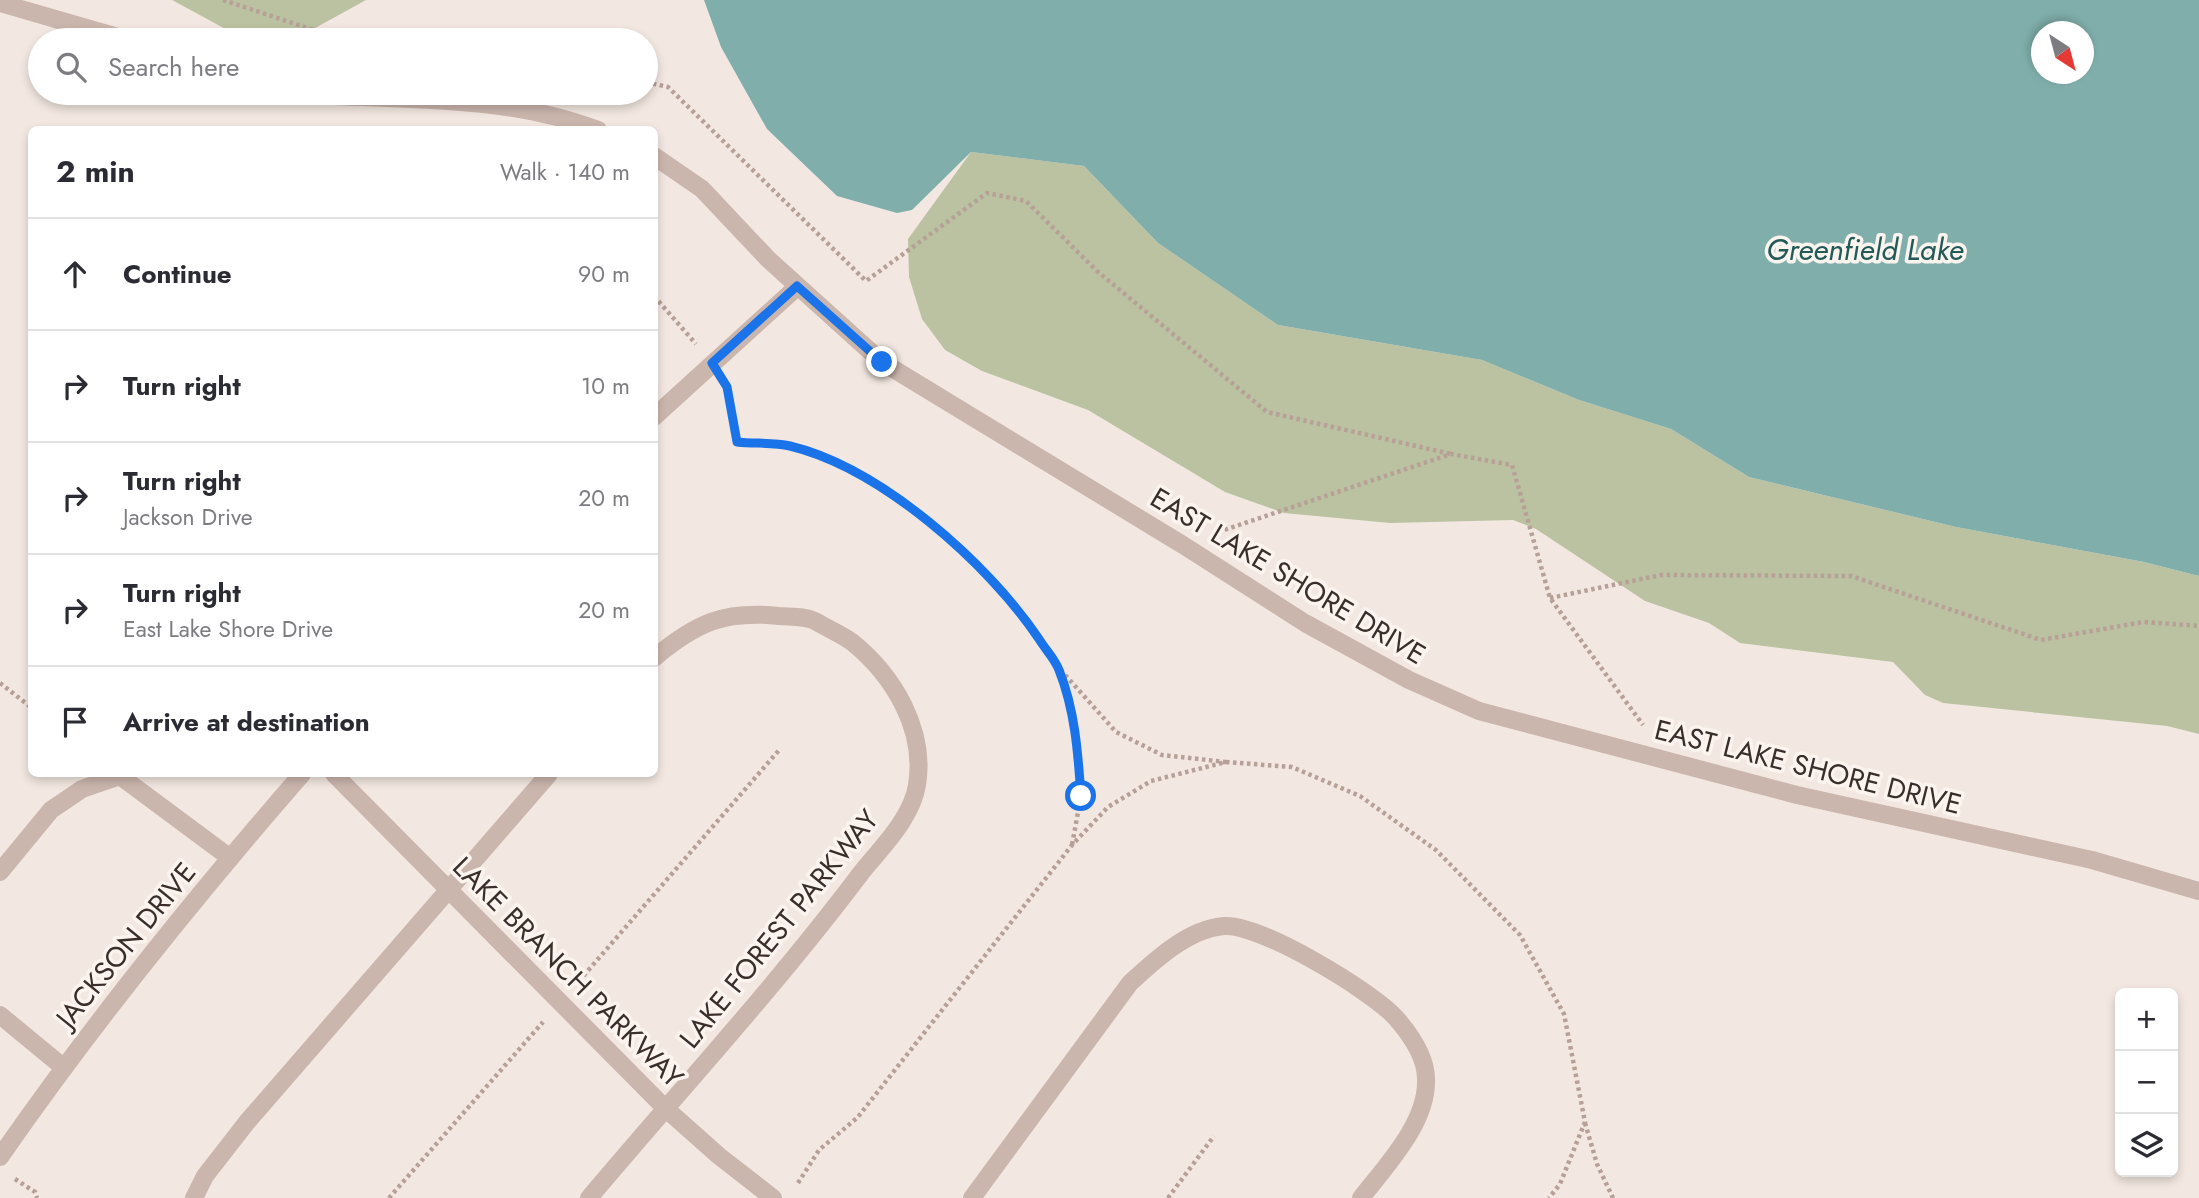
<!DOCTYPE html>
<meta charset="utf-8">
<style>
:root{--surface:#fff;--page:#f2f2f3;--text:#2b2b33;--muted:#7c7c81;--line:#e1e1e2}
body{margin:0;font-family:Jost,sans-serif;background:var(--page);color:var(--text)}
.controls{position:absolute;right:21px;bottom:21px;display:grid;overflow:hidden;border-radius:10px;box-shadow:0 4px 10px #0003}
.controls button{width:63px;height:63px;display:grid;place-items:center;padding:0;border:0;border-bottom:2px solid var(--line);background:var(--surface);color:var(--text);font:35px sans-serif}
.compass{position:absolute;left:2031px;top:21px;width:63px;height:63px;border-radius:50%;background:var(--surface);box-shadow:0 4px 10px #0003;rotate:144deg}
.stop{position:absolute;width:21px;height:21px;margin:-16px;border:5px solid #1a73e8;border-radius:50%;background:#fff}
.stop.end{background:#1a73e8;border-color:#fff;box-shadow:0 2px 7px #0008}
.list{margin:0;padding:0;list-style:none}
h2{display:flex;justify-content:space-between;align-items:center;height:91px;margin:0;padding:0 28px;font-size:30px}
h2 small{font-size:23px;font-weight:400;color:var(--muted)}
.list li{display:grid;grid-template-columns:46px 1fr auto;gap:21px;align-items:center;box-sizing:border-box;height:112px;padding:0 28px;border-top:2px solid var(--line)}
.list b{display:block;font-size:26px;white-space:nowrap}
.list p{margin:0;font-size:23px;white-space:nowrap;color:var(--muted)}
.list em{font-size:23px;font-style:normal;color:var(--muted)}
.icon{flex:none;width:38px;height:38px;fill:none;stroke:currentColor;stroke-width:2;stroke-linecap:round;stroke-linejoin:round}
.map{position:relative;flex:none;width:2199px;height:1198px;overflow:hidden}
.search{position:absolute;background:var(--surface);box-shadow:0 4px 10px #0003;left:28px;top:28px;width:630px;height:77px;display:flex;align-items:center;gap:18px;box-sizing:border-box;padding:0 24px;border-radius:38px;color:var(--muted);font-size:26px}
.panel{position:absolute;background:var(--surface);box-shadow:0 4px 10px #0003;left:28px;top:126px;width:630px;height:651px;border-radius:10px}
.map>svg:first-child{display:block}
</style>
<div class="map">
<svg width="2199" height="1198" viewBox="0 0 2199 1198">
<rect width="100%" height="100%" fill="#f3e8e1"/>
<!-- green -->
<g fill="#bbc2a1">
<path d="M 172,0 L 366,0 L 308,32 L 231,32 Z"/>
<path d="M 971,152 L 1084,166 L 1158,243 L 1278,325 L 1482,360 L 1579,400 L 1671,429 L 1749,477 L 1956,527 L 2144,562 L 2199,576 L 2199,734 L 2167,726 L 1943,703 L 1925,695 L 1893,662 L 1740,643 L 1709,623 L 1645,601 L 1536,529 L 1513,520 L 1390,523 L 1284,513 L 1225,492 L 1088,410 L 982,371 L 945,350 L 922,319 L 909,277 L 908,239 Z"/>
</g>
<!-- water -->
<path fill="#80afab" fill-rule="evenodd" d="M 704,0 L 2199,0 L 2199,576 L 2144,562 L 1956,527 L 1749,477 L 1671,429 L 1579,400 L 1482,360 L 1278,325 L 1158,243 L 1084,166 L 971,152 L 912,210 L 897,213 L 837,196 L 767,129 L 721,47 ZM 2042,32 L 2084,32 L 2084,74 L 2042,74 Z"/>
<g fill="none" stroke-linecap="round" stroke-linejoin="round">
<!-- path -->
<g stroke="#b7a097" stroke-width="4.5" stroke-dasharray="3.5 3.5" stroke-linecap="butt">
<path d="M 223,0 L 344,40"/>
<path d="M 646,82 L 668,87 L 866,281 L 987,193 L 1026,201 L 1097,271 L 1267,412 L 1451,454"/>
<path d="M 654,296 L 696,344"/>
<path d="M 727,388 L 736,442 C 753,444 773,442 790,446 C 866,464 969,546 1017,607 C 1032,626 1045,648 1059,668"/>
<path d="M 1218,532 L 1451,454 L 1512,465 L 1550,598 L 1643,725"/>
<path d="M 1550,598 L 1661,575 L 1851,576 L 2041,640 L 2143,622 L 2199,626"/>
<path d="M 0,683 L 32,708"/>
<path d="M 1226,762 L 1292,767 L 1360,796 L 1436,850 L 1520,935 L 1564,1014 L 1585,1122 L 1560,1184 L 1549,1198"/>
<path d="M 579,981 L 780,749"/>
<path d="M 1585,1123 L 1597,1164 L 1613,1198"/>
<path d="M 15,1179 L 35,1192 L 37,1198"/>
<path d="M 798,1183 L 819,1150 L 857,1118 L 1072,845 L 1108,807 L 1151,781 L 1226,762 L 1162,755 L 1116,732 L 1059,668 L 1077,738 L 1081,796 L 1072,845"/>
<path d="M 389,1198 L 543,1022"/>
<path d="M 1168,1198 L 1214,1136"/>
</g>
<!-- lane -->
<g stroke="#cbb6ad" stroke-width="18">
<path d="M 0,872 L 51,810 L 82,789 L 120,776 L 229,857"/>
<path d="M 0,1015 L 63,1067"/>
</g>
<!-- street -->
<g stroke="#cbb6ad" stroke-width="18">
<path d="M 0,3 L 128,40"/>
<path d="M 318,93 L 334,96 C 421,100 515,98 598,130"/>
<path d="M 654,156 L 702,189 L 768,259 L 882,362 L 1183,545 L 1305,623 L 1409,680 L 1479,711 L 1797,795 L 2092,860 L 2199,891"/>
<path d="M 654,417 L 797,287"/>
<path d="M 334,774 L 665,1108 L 719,1156 L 773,1198"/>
<path d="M 0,1157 C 93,1023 195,897 302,774"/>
<path d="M 194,1198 L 205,1176 L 247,1122 L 549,774"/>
<path d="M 589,1198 C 680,1090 776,986 861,873 C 881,848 912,818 917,785 C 926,730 894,676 852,642 C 841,634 827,628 815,621 C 805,616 791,617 779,616 C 724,610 696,623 654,658"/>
<path d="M 972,1198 L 1130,983 C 1155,960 1188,929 1224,926 C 1259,923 1372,991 1396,1018 C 1410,1034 1426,1057 1426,1079 C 1428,1122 1386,1166 1361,1198"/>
</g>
</g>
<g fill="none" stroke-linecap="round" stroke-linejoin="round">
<!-- route -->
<path stroke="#1a73e8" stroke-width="9" d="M 882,362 L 797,286 L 712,363 L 727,387 L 737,442 C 754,444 773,442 790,446 C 881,468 988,563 1039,639 C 1045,649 1055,659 1059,670 C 1075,710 1078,753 1081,796"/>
</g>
<g text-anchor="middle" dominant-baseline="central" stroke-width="7" stroke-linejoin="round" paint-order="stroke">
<!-- street labels -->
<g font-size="28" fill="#3a2e2b" stroke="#faf3ee">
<text transform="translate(1288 576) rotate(31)">EAST LAKE SHORE DRIVE</text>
<text transform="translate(1808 767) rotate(14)">EAST LAKE SHORE DRIVE</text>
<text transform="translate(779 929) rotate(-51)">LAKE FOREST PARKWAY</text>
<text transform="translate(126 945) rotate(-51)">JACKSON DRIVE</text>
<text transform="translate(568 972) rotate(45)">LAKE BRANCH PARKWAY</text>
</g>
<!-- water labels -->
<g font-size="30" font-style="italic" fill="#215a57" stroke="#faf3ee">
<text x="1865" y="249">Greenfield Lake</text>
</g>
</g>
</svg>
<div class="controls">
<button>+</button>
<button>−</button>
<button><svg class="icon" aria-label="layers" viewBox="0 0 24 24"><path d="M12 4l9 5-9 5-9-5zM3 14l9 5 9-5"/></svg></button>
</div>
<svg class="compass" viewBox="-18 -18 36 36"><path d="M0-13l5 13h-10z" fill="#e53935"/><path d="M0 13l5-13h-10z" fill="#7c7c81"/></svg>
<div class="stop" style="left:1081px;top:796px"></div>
<div class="stop end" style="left:882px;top:362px"></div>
<div class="search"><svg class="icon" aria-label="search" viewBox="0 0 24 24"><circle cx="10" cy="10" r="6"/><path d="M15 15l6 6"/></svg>Search here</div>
<section class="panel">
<h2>2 min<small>Walk · 140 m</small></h2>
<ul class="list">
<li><svg class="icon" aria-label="ahead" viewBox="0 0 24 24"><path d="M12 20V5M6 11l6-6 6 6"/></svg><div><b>Continue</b></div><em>90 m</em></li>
<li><svg class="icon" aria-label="right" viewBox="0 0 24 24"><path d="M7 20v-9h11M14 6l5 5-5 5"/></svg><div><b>Turn right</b></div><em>10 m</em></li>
<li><svg class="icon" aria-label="right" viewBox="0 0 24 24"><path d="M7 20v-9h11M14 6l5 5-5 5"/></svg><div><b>Turn right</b><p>Jackson Drive</p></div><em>20 m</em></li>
<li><svg class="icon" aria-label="right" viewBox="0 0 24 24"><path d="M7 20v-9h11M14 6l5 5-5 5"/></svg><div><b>Turn right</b><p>East Lake Shore Drive</p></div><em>20 m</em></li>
<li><svg class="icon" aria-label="arrive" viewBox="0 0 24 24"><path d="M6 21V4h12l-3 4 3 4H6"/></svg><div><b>Arrive at destination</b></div></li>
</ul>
</section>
</div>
